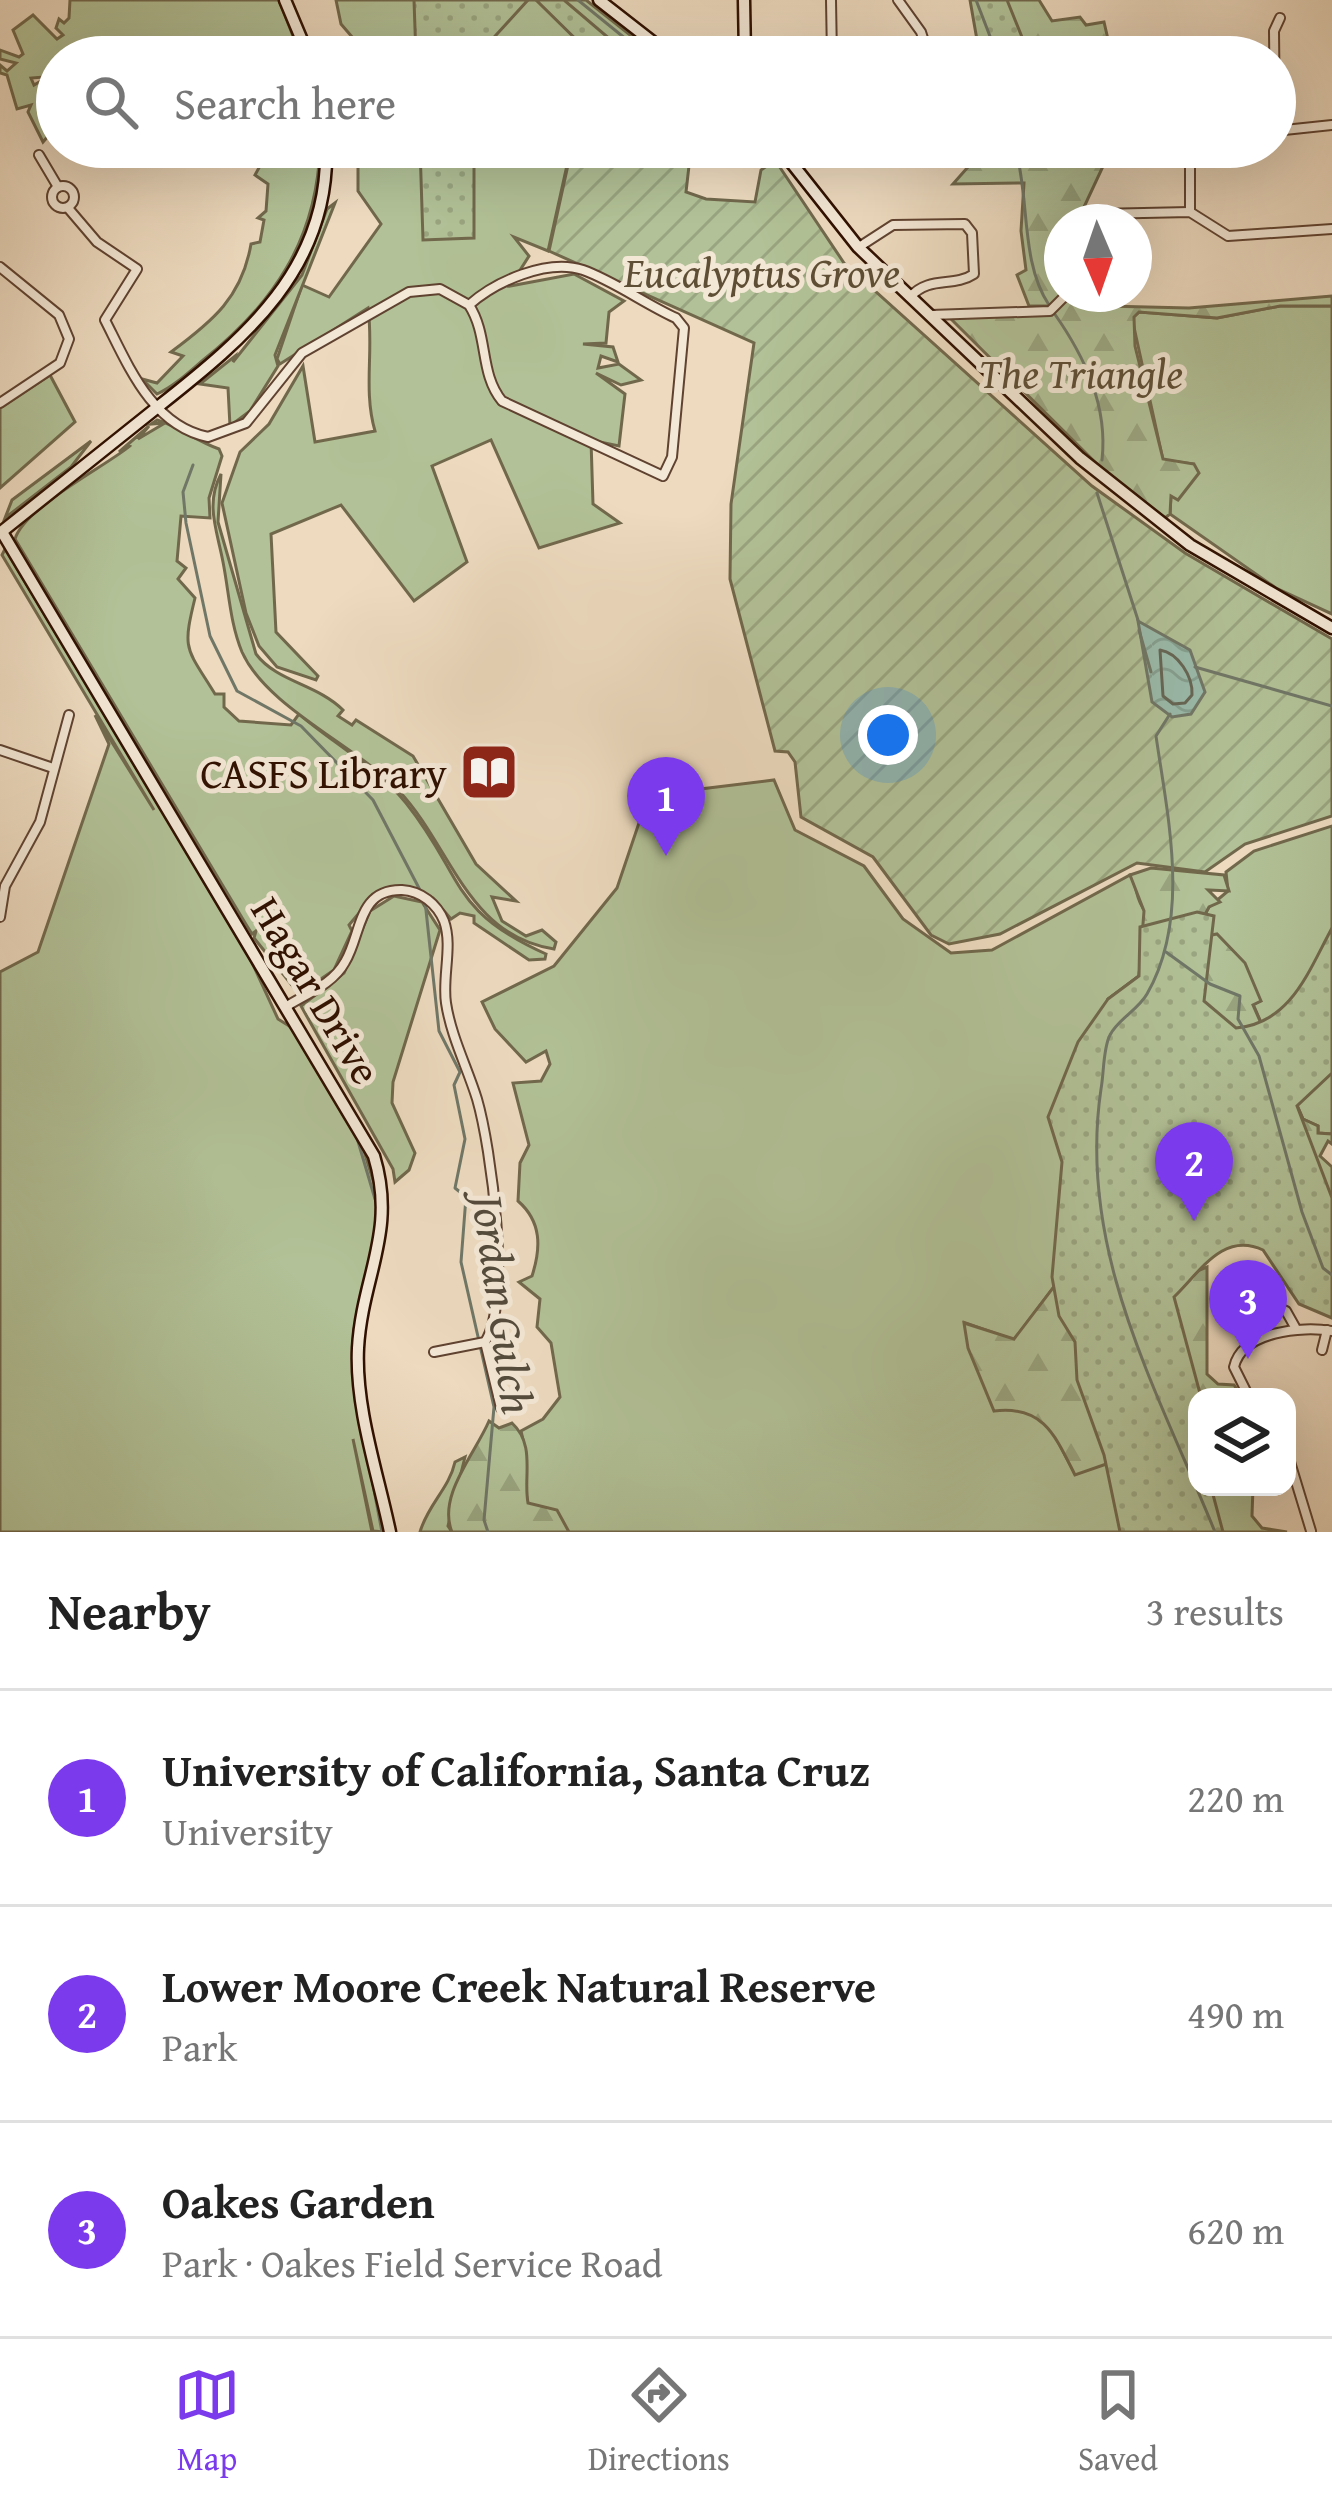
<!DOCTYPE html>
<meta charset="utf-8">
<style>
:root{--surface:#fff;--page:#f2f2f2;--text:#222;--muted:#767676;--line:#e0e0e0;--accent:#7c3aed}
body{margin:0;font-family:"Gentium Book Plus",serif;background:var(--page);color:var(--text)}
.controls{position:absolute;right:36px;bottom:36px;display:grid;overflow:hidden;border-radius:24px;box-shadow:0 12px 48px #0002}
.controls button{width:108px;height:108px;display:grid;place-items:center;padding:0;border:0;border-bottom:3px solid var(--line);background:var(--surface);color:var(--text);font:60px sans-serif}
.compass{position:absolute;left:1044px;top:204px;width:108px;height:108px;border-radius:50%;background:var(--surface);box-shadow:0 12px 48px #0002;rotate:178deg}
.you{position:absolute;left:888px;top:735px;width:42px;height:42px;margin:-30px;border:9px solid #fff;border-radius:50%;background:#1a73e8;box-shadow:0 0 0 18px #1a73e833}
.badge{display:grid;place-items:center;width:78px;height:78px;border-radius:50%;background:var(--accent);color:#fff;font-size:39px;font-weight:700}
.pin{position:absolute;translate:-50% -99px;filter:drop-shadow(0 3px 6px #0008)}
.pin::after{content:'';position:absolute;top:63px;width:42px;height:36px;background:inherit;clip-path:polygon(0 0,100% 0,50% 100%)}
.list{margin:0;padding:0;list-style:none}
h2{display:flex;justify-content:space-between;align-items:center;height:156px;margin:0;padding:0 48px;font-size:51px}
h2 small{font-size:39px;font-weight:400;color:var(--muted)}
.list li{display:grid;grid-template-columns:78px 1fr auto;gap:36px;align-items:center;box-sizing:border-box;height:216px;padding:0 48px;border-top:3px solid var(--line)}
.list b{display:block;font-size:45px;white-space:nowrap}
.list p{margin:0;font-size:39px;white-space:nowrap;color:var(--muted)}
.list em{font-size:39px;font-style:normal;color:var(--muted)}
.icon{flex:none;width:66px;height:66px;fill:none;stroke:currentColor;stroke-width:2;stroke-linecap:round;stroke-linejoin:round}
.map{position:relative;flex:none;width:1332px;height:1532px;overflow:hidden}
.search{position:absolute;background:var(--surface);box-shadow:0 12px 48px #0002;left:36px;right:36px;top:36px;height:132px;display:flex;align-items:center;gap:30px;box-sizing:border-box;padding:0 42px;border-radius:66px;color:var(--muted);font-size:45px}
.sheet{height:804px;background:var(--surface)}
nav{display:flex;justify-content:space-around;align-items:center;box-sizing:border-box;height:168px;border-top:3px solid var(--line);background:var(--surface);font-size:33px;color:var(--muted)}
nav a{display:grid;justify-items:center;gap:6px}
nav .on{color:var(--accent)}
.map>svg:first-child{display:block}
</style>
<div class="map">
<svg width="1332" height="1532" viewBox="0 0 1332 1532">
<defs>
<pattern id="forest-firs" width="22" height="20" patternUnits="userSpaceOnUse" patternTransform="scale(3)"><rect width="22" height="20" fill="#b2c197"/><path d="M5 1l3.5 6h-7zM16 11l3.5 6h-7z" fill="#99a580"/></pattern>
<pattern id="park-dots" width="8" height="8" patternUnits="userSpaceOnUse" patternTransform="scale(3)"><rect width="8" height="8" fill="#b2c197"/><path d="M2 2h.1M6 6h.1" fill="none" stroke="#99a580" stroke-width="1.8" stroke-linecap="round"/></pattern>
<pattern id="garden-furrows" width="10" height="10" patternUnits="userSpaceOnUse" patternTransform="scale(3)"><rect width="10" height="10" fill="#b2c197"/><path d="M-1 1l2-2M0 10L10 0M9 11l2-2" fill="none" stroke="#99a580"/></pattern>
<pattern id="water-waves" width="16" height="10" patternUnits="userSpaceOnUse" patternTransform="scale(3)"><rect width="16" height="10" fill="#9abbac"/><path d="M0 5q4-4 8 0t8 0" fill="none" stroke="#85a092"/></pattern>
</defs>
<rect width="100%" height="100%" fill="#eddabf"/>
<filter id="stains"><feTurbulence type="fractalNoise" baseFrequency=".00167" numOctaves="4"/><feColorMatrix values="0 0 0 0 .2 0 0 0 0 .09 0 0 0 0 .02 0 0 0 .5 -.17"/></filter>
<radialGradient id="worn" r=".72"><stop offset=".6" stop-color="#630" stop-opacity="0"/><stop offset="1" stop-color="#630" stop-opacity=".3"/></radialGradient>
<!-- grass -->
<g fill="#b2c197" stroke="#71684c" stroke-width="3">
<path d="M 70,0 L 279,0 L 298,49 L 296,57 L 86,57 L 63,51 L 52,65 L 57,76 L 31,78 L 34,85 L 41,81 L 49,86 L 50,134 L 43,142 L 28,112 L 31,105 L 17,109 L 7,75 L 0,73 L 0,65 L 7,71 L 16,63 L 0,59 L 0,50 L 19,57 L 23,54 L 13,30 L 33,15 L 57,39 L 63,35 L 56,28 L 59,19 L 64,23 L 69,18 Z"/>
<path d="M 336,0 L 586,0 L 658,57 L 359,57 L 359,45 L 341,24 Z"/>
<path d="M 245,147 L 320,147 C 317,240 273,305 202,361 C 188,373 173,387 157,394 L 142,379 L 157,383 L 183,356 L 171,352 C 213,321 242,297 251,244 L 260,242 L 264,220 L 258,218 L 266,211 L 268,184 L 255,175 L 261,164 L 258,153 Z"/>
<path d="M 358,147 L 571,147 L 548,251 L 514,237 L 529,256 L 510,286 L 574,274 L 624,301 L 609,312 L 606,343 L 583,344 L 613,347 L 618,362 L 601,356 L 598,368 L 619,364 L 641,380 L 621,385 L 596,373 L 625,394 L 619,446 L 591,440 L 593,504 L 620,523 L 539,548 L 491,440 L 432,466 L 467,562 L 414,601 L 341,505 L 271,534 L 276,632 L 318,676 L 316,680 L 277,667 L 259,646 L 246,613 L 222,503 L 240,452 L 269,424 L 303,366 L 315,442 L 375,431 C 363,390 374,350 368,308 L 280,364 L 277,359 L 302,285 L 329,297 L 381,224 L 358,191 Z"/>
<path d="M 335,203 L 275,355 L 278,366 L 250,411 L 230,426 L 228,388 L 200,384 L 235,356 L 233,362 L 302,275 L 327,209 Z"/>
<path d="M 1280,306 L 1332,306 L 1332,614 L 1276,588 L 1170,514 L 1171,495 L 1177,495 L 1193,464 L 1163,460 L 1132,318 L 1139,312 L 1217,318 Z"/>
<path d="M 50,375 L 75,422 L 0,488 L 0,408 Z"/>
<path d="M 157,420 C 174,424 196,441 219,449 L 222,456 L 209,498 L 210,518 L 181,516 L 177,561 L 186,568 L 178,579 L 195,598 C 182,651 186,647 215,694 L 224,694 L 224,707 L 239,721 L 291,725 L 299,714 C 333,743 378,768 406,803 C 465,877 448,910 546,954 L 545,959 L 529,960 L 474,923 L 474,916 L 460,913 L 451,919 L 433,898 L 408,887 L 375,894 L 349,925 L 352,931 L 334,970 L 299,994 L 254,938 L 256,931 L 252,934 L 247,926 L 15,539 C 25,506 110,464 131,445 L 119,452 L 149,426 L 138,439 L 165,423 L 151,424 Z"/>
<path d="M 91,441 L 71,467 L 5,518 L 12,500 Z"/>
<path d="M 221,474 L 218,522 L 256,654 C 277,682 317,684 343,710 L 338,716 L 352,725 L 356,720 L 413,756 L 476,864 L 516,901 L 492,897 L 502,921 L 526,936 L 542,930 L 556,942 L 554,949 C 467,936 451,846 399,791 C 357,746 267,708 242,652 C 230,623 229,592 223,562 C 217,530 205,504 221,474 Z"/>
<path d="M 5,549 L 243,943 L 278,1019 L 294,1029 L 361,1141 L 376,1190 L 378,1231 L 354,1329 L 353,1372 L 384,1532 L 373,1531 L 353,1439 L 372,1532 L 0,1532 L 0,972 L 38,952 L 109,744 L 95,715 L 154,810 L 2,555 Z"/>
<path d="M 774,780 L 795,830 L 864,866 L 903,919 L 951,953 L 992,950 L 1130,875 C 1138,887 1135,899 1145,911 L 1139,976 L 1108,999 L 1066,1271 L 1014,1340 L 966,1323 L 1019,1408 L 1048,1423 L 1075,1474 L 1115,1460 L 1142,1532 L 569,1532 L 546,1510 L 528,1504 C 522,1479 529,1459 521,1431 L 543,1419 L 560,1397 L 551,1343 L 537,1327 L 540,1299 L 519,1282 L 532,1276 C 541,1248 542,1222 518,1201 L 520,1163 L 529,1145 L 513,1083 L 541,1081 L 550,1064 L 546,1051 L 526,1062 L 495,1029 L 482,1002 L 554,966 L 617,888 L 643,811 L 684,791 Z"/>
<path d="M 1332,826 L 1332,1134 L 1318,1133 L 1318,1126 L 1303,1119 L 1253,1004 L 1260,1001 L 1190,940 L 1209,907 L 1228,891 L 1226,872 L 1254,851 Z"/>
<path d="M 394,896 L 422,902 L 440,930 L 393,1082 L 392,1103 L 415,1153 L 409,1170 L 395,1182 L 393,1169 L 301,1006 L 344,973 L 370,911 Z"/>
<path d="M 465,1457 L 448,1526 L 452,1532 L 420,1532 C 428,1504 449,1489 455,1462 Z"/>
</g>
<!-- forest -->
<g fill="url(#forest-firs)" stroke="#71684c" stroke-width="3">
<path d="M 975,0 L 1039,0 L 1052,21 L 1080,17 L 1086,25 L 1104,22 L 1112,57 L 982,57 Z"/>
<path d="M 973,147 L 1112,147 L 1084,207 L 1099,222 L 1062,222 L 1062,294 L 1102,294 L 1106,306 L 1189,308 L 1332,296 L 1332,306 L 1280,306 L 1217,318 L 1139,312 L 1134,317 L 1135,346 L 1163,459 L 1194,464 L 1199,473 L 1178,500 L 1171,496 L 1170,514 L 1165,518 L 1108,475 L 949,317 L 1051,315 L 1049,306 L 1029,306 L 1017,275 L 1026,270 L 1021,231 L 1024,183 L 953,184 L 968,167 Z"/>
<path d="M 1151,868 L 1224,875 L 1229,891 L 1208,890 L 1220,902 L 1209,907 L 1192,939 L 1217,934 L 1245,963 L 1261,1001 L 1253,1005 L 1303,1119 L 1318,1126 L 1318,1133 L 1332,1134 L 1332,1144 L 1328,1141 L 1320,1156 L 1332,1167 L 1332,1249 L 1261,1186 L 1190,1274 L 1207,1267 L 1207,1374 L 1218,1384 L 1234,1385 L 1242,1397 L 1197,1397 L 1197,1487 L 1253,1487 L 1252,1516 L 1262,1528 L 1287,1532 L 1142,1532 L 1115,1461 L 1075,1475 C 1055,1435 1043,1405 994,1411 L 968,1348 L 964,1323 L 1014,1339 L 1066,1271 L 1108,999 L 1139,976 L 1144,911 L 1130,875 Z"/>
<path d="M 489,1421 L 499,1428 L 512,1423 C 536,1445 523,1477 528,1503 L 557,1510 L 569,1532 L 452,1532 C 437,1496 475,1454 489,1421 Z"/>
</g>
<!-- park -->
<g fill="url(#park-dots)" stroke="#71684c" stroke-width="3">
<path d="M 414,0 L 528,0 L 476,57 L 416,57 Z"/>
<path d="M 536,0 L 564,0 L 631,57 L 594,57 Z"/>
<path d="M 970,0 L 1007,0 L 1030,57 L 980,57 Z"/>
<path d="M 420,147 L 474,147 L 474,238 L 423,240 Z"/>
<path d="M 1197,912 L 1214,916 L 1204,1001 L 1236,1028 C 1291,1023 1308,972 1332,928 L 1332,1073 L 1297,1106 L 1332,1198 L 1332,1318 L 1299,1304 L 1263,1250 C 1223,1231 1200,1272 1174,1297 L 1201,1397 L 1197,1397 L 1197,1487 L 1211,1487 L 1223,1532 L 1120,1532 L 1104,1455 L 1077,1380 L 1075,1342 L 1059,1316 L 1052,1277 L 1062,1162 L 1048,1117 L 1078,1042 L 1108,999 L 1139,976 L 1140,927 Z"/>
</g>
<!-- garden -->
<path fill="url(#garden-furrows)" stroke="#71684c" stroke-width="3" d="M 572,147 L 698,147 L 690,157 L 686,192 L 706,199 L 755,202 L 761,170 L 775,160 L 844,263 L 1092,486 L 1185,553 L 1332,639 L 1332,816 L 1245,844 L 1205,872 L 1137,863 L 1000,934 L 949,944 L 931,935 L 873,857 L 801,817 L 795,762 L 788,752 L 775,751 L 730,579 L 731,504 L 754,343 L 549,251 Z"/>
<!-- water -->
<path fill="url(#water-waves)" stroke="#707767" stroke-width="3" d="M 1138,621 L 1190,650 L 1205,692 L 1191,714 L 1172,717 L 1152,702 Z"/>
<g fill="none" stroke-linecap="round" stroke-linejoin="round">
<!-- shore -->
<path stroke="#656656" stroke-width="3" d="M 1160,650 C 1178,653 1193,676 1192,695 L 1185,703 L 1173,704 L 1163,696 Z"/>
<!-- stream -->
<g stroke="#707767" stroke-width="3">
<path d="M 578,0 L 648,57"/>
<path d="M 976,0 L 998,57"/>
<path d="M 1015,147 C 1030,197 1020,262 1049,305"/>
<path d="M 1054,313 C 1085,357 1108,406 1102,460"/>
<path d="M 193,465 L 183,492 L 186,523 L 210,636 L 237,691 L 301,726 L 373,800 L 421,892"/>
<path d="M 1097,493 L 1138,620"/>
<path d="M 1139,630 L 1151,672"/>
<path d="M 1195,667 L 1332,706"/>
<path d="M 1170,714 L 1156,736 C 1168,819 1191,917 1147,994 C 1138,1010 1118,1019 1110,1035 C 1103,1048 1104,1073 1101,1089 C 1077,1250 1156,1387 1215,1532"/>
<path d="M 425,901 L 439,1031 L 460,1072 L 454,1085 L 465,1139 L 455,1188 L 466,1197 L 461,1262 L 494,1407 L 484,1520 L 488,1532"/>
<path d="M 1166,952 L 1210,984 L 1240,996 L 1238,1019 L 1259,1056 L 1302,1212 L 1323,1268 L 1332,1275"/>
<path d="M 357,1138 L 375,1199"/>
<path d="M 370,1469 L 382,1532"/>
</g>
<!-- street casing -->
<g stroke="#5f4230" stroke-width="12">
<g id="street">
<path d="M 831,0 L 832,57"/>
<path d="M 898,0 L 921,32 L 929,57"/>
<path d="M 1275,119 L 1274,31 L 1280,18"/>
<path d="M 1275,131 L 1332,125"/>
<path d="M 1190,147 L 1190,212"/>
<path d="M 39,155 L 58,187"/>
<circle cx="63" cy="197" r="11"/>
<path d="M 68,208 L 97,242 L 137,269 L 105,320 C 128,365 152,426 208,437 L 246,423 L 302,353 L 409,292 L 440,289 L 469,305 C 495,282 547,258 583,270 C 614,281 645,304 676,318 L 684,328 L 672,457 L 663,476 L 502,401 C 479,373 489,336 469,305"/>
<path d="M 1087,222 L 1097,214 L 1190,212 L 1228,236 L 1332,229"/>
<path d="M 859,247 L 893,225 L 965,224 L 972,233 L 974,274 C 953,288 930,275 910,297"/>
<path d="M 0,267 L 59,315 L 69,339 L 60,363 L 0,403"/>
<path d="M 931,315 L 1050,311 L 1067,294"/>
<path d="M 0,750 L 53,768"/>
<path d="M 0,917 L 5,886 L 40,822 L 69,715"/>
<path d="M 287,1006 C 308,993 333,984 345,962 C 362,934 357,889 402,890 C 421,891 437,904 444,921 C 453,946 442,977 446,1003 C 451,1036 467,1067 477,1099 C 491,1147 512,1301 485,1342 L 434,1352"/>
<path d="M 1269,1305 L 1286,1311 L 1295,1327"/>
<path d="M 485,1342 L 501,1408"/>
<path d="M 1322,1350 L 1327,1330"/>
<path d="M 1249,1397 L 1234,1367 C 1242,1331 1302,1326 1332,1331"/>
<path d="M 1287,1452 L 1311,1531"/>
</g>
</g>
<!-- secondary casing -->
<g stroke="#301000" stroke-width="15">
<g id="secondary">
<path d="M 285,0 L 309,57"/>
<path d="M 599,0 L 672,57"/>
<path d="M 744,0 L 745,57"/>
<path d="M 779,147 L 858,247 L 1080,458 L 1190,545 L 1332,628"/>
<path d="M 2,532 L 374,1156 C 397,1232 362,1276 358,1348 C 355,1408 378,1474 390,1532"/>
<path d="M 0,533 C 53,491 106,448 159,406 C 245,338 330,268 326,147"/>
</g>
</g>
<!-- street -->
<use href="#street" stroke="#f3e7d5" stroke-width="8"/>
<!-- secondary -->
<use href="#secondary" stroke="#f3e7d5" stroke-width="10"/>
</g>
<!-- icons -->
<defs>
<g id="library-square" transform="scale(3)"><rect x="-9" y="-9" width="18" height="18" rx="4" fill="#8f2418" stroke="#f3e7d5"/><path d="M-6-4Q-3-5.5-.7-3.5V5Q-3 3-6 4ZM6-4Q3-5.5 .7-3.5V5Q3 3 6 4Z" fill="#fff"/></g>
</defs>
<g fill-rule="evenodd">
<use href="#library-square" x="489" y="772"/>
</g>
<g text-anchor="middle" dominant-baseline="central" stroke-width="10" stroke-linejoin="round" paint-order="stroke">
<!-- park labels -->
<g font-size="42" font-style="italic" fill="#5e4e35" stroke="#f3e7d5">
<text x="762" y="271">Eucalyptus Grove</text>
<text x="1081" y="372">The Triangle</text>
</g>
<!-- poi labels -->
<g font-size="42" fill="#301000" stroke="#f3e7d5" text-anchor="end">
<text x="447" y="772">CASFS Library</text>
</g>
<!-- street labels -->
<g font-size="42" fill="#301000" stroke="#f3e7d5">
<text transform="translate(317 990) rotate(59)">Hagar Drive</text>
</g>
<!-- water labels -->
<g font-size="45" font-style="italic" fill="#554c3c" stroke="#f3e7d5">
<text transform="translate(504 1304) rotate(82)">Jordan Gulch</text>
</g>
</g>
<rect width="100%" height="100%" filter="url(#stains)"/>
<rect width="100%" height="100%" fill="url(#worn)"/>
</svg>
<div class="controls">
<button><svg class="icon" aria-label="layers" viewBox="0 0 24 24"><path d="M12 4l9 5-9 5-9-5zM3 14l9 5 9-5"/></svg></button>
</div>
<svg class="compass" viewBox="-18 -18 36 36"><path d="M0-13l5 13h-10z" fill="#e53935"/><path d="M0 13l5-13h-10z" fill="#767676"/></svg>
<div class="you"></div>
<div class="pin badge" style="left:666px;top:856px">1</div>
<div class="pin badge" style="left:1194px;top:1221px">2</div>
<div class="pin badge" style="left:1248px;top:1359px">3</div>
<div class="search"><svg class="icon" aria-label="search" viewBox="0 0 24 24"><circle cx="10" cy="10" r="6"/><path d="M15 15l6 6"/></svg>Search here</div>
</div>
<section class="sheet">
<h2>Nearby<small>3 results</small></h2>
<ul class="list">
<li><span class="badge">1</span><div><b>University of California, Santa Cruz</b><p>University</p></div><em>220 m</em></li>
<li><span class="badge">2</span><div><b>Lower Moore Creek Natural Reserve</b><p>Park</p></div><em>490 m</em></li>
<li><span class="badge">3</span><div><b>Oakes Garden</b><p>Park · Oakes Field Service Road</p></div><em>620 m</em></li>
</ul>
</section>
<nav>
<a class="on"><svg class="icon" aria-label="map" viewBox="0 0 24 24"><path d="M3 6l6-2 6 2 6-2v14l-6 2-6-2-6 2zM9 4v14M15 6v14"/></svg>Map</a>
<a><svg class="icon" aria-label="directions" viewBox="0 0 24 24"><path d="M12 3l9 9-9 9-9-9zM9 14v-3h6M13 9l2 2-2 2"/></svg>Directions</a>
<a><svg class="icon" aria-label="saved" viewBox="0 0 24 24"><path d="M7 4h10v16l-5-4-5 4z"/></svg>Saved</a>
</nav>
